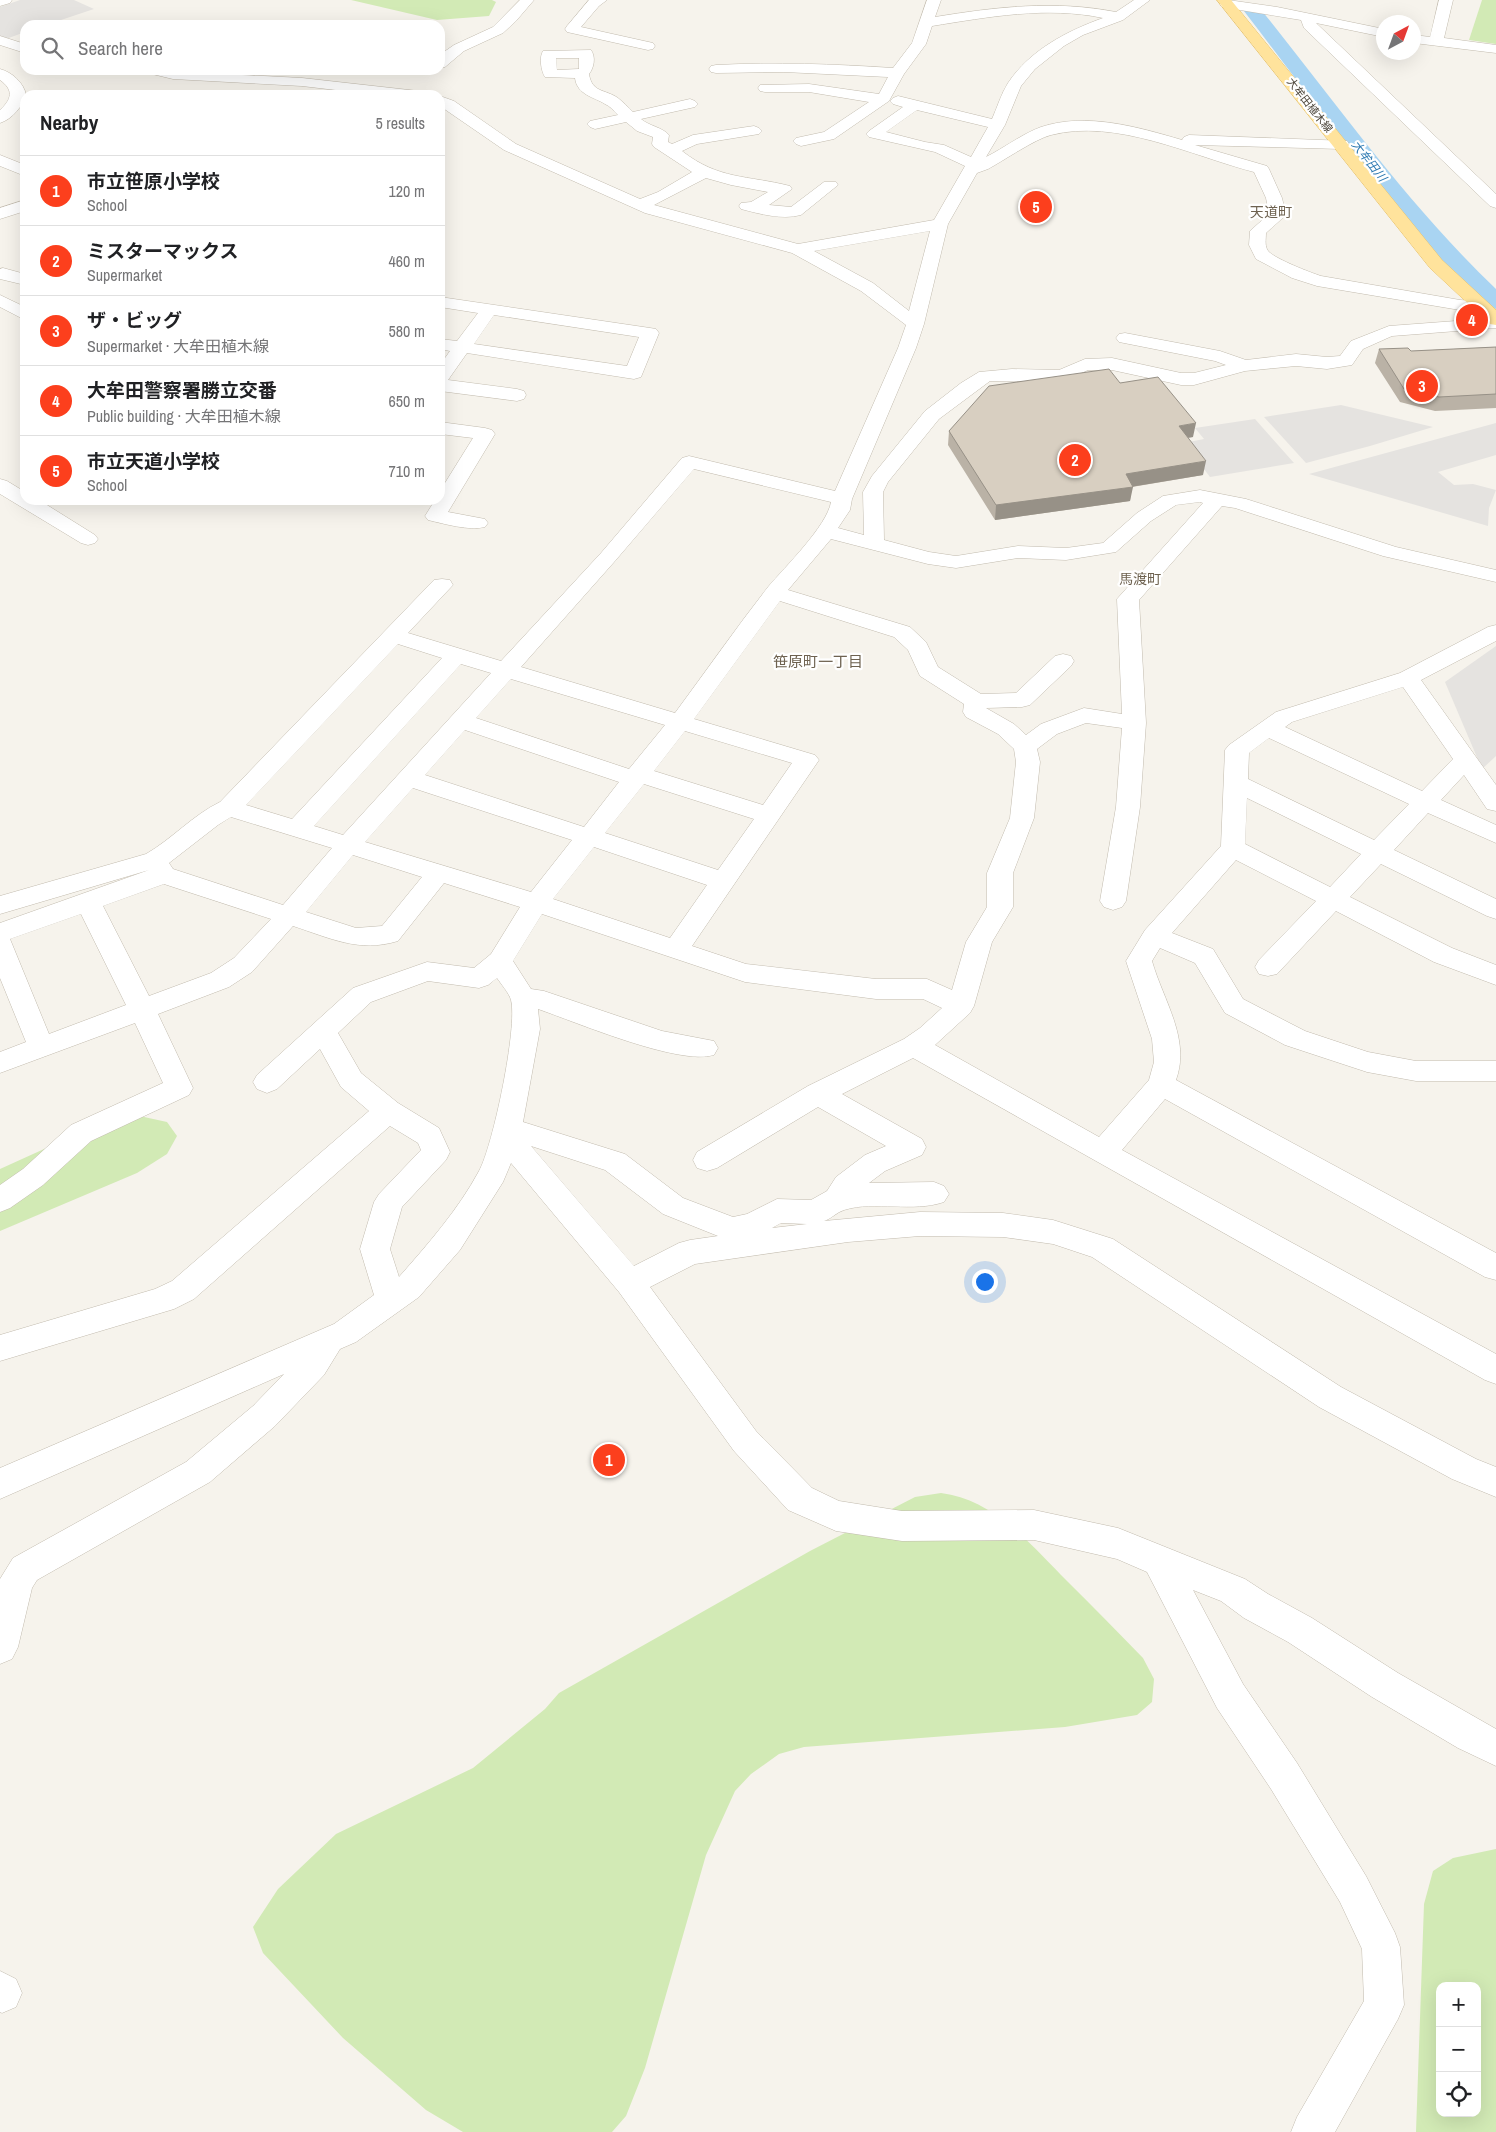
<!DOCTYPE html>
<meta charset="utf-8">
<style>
:root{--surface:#fff;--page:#f2f2f2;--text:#202124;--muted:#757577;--line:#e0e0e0;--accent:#fc3f1d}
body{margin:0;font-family:"Archivo Narrow","Noto Sans JP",sans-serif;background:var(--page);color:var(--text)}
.controls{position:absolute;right:15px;bottom:15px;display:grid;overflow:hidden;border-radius:10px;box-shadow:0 5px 20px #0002}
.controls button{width:45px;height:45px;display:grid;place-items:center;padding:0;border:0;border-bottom:1px solid var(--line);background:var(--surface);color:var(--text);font:25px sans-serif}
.compass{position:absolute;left:1376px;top:15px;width:45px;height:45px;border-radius:50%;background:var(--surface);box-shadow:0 5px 20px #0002;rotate:41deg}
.you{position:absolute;left:984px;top:1281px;width:18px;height:18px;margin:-12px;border:4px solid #fff;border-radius:50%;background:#1a73e8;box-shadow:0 0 0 8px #1a73e833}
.badge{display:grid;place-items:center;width:32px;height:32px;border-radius:50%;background:var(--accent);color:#fff;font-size:16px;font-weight:700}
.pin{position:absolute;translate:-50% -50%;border:2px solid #fff;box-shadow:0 1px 5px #0006}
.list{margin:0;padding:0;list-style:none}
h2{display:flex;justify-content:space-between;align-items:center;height:65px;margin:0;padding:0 20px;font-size:21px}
h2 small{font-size:16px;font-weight:400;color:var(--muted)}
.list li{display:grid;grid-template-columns:32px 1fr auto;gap:15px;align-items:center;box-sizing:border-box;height:70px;padding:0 20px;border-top:1px solid var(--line)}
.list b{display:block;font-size:19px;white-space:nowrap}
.list p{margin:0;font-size:16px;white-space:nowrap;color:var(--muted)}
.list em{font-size:16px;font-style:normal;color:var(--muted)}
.icon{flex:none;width:28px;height:28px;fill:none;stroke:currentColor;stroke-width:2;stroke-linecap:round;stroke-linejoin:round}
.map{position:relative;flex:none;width:1496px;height:2132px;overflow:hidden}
.search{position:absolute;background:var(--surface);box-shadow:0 5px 20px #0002;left:20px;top:20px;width:425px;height:55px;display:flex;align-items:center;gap:12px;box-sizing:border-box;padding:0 18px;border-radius:15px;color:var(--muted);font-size:19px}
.panel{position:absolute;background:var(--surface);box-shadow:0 5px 20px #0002;left:20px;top:90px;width:425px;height:415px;border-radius:15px}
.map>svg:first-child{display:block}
</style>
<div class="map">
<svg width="1496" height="2132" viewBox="0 0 1496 2132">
<rect width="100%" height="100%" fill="#f6f3ec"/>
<!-- green -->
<g fill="#d2eab5" fill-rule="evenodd">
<path d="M 351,0 L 492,0 L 496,2 L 489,16 L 437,20 Z"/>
<path d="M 1482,0 L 1496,0 L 1496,44 L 1469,40 Z"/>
<path d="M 135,1115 L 167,1122 L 177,1136 L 167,1154 L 137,1173 L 0,1231 L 0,1169 L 97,1125 Z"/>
<path d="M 941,1493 C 995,1500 1031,1545 1067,1581 C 1093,1607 1118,1632 1143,1658 L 1154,1679 L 1152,1702 L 1137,1715 L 1065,1727 L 804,1747 L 779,1754 L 751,1774 L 735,1791 L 706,1855 L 645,2068 L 626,2116 L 612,2132 L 463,2132 L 426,2110 L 343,2038 L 263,1953 L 253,1927 L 278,1889 L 336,1834 L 473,1768 L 545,1709 L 559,1693 L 810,1551 L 915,1497 Z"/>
<path d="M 1496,1849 L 1496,2132 L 1416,2132 L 1424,1904 L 1433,1871 L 1453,1858 ZM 1440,1986 L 1477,1986 L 1477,2113 L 1440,2113 Z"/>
</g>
<!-- parking -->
<g fill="#e5e3e0">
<path d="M 20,0 L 74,0 L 94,9 L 46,25 L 25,25 L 25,32 L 6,39 L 0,36 L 0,7 Z"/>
<path d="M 1341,405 L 1433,427 L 1370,446 L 1306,463 L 1264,417 Z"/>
<path d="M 1255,419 L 1294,463 L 1210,477 L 1184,443 L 1204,439 L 1195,428 Z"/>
<path d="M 1496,423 L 1496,455 L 1438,472 L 1454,485 L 1473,484 L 1496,490 L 1489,508 L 1488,526 L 1309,474 Z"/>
<path d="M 1496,646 L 1496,756 L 1482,769 L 1445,682 Z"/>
</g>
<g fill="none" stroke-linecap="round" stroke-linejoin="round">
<!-- river -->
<path fill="#a9d4f2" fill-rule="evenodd" d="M 1253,6 L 1259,7 C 1336,103 1407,204 1496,289 L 1496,309 C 1479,305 1458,278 1445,265 C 1373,186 1312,99 1247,15 L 1244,11 L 1247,7 Z"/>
<!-- minor casing -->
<g stroke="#c2bbae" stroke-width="1">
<g id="minor">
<path d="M 0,0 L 12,0 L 10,3 L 0,6 Z"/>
<path d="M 520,0 L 534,0 L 516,21 L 503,33 L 464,51 L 445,67 L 440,68 L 441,54 L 454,45 L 493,27 Z"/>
<path d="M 589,0 L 607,0 L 599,6 L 581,27 L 653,43 L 655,46 L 653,49 L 648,50 L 567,32 L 565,29 L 567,26 Z"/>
<path d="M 927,0 L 941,0 L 935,17 C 996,7 1055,0 1116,12 L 1134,0 L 1150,0 L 1123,20 L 1083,35 L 1064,46 L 1035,69 L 1021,86 L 1005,125 L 986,157 C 1004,148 1022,134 1041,127 C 1086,112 1138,127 1182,140 L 1184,137 L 1189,135 L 1347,141 L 1349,144 L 1347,147 L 1341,149 L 1195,145 L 1267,166 L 1269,169 L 1282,198 L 1286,215 L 1266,233 C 1266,239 1264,247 1269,252 C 1278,260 1309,272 1321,276 L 1460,300 L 1486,302 L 1489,306 L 1486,310 L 1460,310 L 1317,286 L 1292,278 L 1256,259 L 1249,245 L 1250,231 L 1269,214 L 1266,198 L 1254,172 C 1192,156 1116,118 1051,135 C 1035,139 1003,161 988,169 L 977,173 L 948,224 L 924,324 L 916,348 L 852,499 L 850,510 L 838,528 L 864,535 L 863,492 L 872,476 L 925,411 L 961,383 L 979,372 L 1012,369 L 1059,370 L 1085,359 L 1112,358 L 1181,373 L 1194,373 L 1226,365 L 1215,361 L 1119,342 L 1116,338 L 1119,334 L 1125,333 L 1220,351 L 1246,360 L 1296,354 L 1327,357 L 1340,356 L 1351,341 L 1389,326 L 1496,318 L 1496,328 L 1392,336 L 1363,349 L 1352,365 L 1327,369 L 1296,366 L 1245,371 L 1194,385 L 1181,385 L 1112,370 L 1088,370 L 1062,382 L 990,381 L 939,419 L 888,482 L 883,492 L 884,540 L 929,552 L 956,556 L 1018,546 L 1066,548 L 1103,543 L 1137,513 L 1163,496 L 1200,490 L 1246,499 L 1396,547 L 1496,570 L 1496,582 L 1383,556 L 1235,508 L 1222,506 L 1139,600 L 1146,723 L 1140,807 L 1126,901 L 1122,907 L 1113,910 L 1104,907 L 1100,901 L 1116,807 L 1122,728 L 1086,723 L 1057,734 L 1037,749 L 1040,762 L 1034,818 L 1013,873 L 1013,907 L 992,942 L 974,1006 L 970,1013 L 935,1045 L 1099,1137 L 1149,1080 L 1154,1062 L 1152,1039 L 1126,961 L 1145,930 L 1221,846 L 1225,750 L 1229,745 L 1276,712 L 1400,673 L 1488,627 L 1496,625 L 1496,641 L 1421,680 L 1496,785 L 1496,811 L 1487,809 L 1464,775 L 1441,800 L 1496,825 L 1496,843 L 1428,813 L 1394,850 L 1496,899 L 1496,919 L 1487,916 L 1381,864 L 1350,897 L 1452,948 L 1496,965 L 1496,985 L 1434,962 L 1336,911 L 1277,974 L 1268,976 L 1259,974 L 1255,967 L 1259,960 L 1316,901 L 1236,860 L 1172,933 L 1213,949 L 1243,999 L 1305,1031 L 1368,1052 L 1416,1061 L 1496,1061 L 1496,1081 L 1416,1081 L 1367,1072 L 1285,1045 L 1225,1013 L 1195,963 L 1160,948 L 1152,961 C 1163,1000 1191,1039 1176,1080 L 1496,1253 L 1496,1280 L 1485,1277 L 1165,1099 L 1122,1150 L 1496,1354 L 1496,1384 L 1485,1380 L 913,1058 L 842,1094 L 922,1139 L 926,1147 L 922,1155 L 885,1171 L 869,1183 L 934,1182 L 944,1186 L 949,1194 L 944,1202 C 912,1213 876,1200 844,1210 C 837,1212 831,1219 824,1221 L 920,1212 L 1003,1213 L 1053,1220 L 1113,1239 L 1341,1387 L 1476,1459 L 1496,1467 L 1496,1497 L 1452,1479 L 1319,1407 L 1092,1257 L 1053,1244 L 1003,1237 L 920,1236 L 848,1242 L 695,1264 L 650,1287 L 756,1431 L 812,1488 L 839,1501 L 902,1511 L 1034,1510 L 1118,1528 L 1245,1579 L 1268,1594 L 1312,1618 L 1398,1673 L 1496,1729 L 1496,1766 L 1458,1748 L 1372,1697 L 1288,1642 L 1244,1618 L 1221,1601 L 1193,1590 L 1243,1684 L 1297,1763 L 1366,1876 L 1395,1933 L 1400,1947 L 1404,2005 L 1398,2019 L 1335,2132 L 1291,2132 L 1297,2117 L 1364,2001 L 1362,1949 L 1340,1902 L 1271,1789 L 1217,1708 L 1147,1572 L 1117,1559 L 1034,1540 L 902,1541 L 836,1531 L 788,1510 L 734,1451 L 619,1292 L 511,1163 L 503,1182 L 460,1250 L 419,1297 L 356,1342 L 340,1349 L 324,1375 L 275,1426 L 210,1482 L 37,1580 L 32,1588 L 18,1647 L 12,1659 L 0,1664 L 0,1579 L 13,1558 L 186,1462 L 253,1406 L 284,1374 L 0,1499 L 0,1468 L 334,1324 L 374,1295 L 360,1249 L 374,1202 L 379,1194 L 421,1150 L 418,1143 L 390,1126 L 194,1299 L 174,1309 L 0,1361 L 0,1335 L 155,1289 L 172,1281 L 369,1111 L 341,1087 L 320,1049 L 277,1089 L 267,1093 L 257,1089 L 253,1082 L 257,1075 L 353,988 L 427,962 L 474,968 L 491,954 L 520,907 L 444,883 L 398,941 C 359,953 330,938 293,926 L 252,972 L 229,987 L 158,1014 L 193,1088 L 189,1095 L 91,1141 L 43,1185 L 10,1208 L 0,1212 L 0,1185 L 23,1169 L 71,1125 L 163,1083 L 135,1023 L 0,1073 L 0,1052 L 26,1042 L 0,978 L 0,923 L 149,870 L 0,914 L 0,896 L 146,854 C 172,839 193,815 220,802 L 434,580 L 442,579 L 450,580 L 453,585 L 408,633 L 501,661 L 601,553 L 682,458 L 689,456 L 835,491 L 898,348 L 906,325 L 861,291 L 792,253 L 645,213 L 504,150 L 440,106 L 440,96 L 454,101 L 516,144 L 640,199 L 658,192 L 692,172 L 654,147 L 652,144 L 653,137 L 637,131 L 626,122 L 595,129 L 590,127 L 587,124 L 590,121 L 618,115 C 614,111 610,106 605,104 C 594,97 577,95 575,78 L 545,77 C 541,71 539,57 543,51 L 591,50 C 596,57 594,68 589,74 C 592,93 605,89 618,98 C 623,102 628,107 633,112 L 690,99 L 695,101 L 698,104 L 695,107 L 641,119 C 649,126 662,127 669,135 L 668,142 L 672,144 L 693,135 L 754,126 L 759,128 L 762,131 L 759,134 L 697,144 L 682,151 C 719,180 747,175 790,186 L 792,189 L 769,205 L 791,207 L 824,182 L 836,182 L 838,185 L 801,215 C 782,220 760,214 741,209 L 739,206 L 741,203 L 751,202 L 768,192 L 731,185 L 706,178 L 654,205 L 798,244 L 934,220 L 965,166 L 935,152 L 869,137 L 866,134 L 869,131 L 903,107 L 893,104 L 890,101 L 893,98 L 898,96 L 992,119 C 997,108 1001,94 1008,83 C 1030,50 1067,31 1103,18 C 1047,6 988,17 932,26 L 926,44 L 904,74 L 889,101 L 834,139 L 801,146 L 796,144 L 793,141 L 796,138 L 824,132 L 869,102 L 809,92 L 765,92 L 760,91 L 758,88 L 760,85 L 809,84 L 879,94 L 888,77 L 784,72 L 716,73 L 711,72 L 709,69 L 711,66 L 716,65 C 775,62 834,64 893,68 L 912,43 ZM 556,58 L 579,58 L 579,69 L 557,70 ZM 917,110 L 988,127 L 971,157 L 944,145 L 925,142 L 886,132 ZM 930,231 L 909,311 L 873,283 L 814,251 ZM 694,469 L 831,502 C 827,526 785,567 768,587 C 736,628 706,671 675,713 L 521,667 L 615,561 ZM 1200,502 L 1203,503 L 1117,599 L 1122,714 L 1084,708 L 1041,724 L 1026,735 L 1014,724 L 986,708 L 1022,707 L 1030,705 L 1071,666 L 1074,661 L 1071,656 L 1063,654 L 1055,656 L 1016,693 L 981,694 L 938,667 L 926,642 L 910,627 L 788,590 L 831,539 L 928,564 L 956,568 L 1018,558 L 1066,560 L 1116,552 L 1151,521 L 1176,505 ZM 780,601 L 894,637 L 908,650 L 920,676 L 964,704 L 963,712 L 966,717 L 998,734 L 1014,749 L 1016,762 L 1010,818 L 987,873 L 987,907 L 966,942 L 952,990 L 927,979 L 876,979 L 746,964 L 692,946 L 819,760 L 815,755 L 694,719 ZM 398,644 L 442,658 L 292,819 L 246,805 ZM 461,664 L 491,673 L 343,835 L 314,826 ZM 511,679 L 665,725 L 629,769 L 476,718 ZM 1403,687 L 1453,759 L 1422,791 L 1285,727 L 1292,722 ZM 465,730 L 619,782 L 584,827 L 425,775 ZM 685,731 L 792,763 L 763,805 L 654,771 ZM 1269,738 L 1409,804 L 1374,840 L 1248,779 L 1249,753 ZM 644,784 L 754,819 L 718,870 L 605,833 ZM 413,788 L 572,840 L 531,892 L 365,842 ZM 1247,798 L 1361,854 L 1330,887 L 1245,844 ZM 231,817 L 332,848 L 283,905 L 173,869 L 169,863 L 218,825 ZM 594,847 L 707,885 L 670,938 L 553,899 ZM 353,855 L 422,877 L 382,926 L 356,928 L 306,912 ZM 164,884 L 271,919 L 234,958 L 211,973 L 149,996 L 103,906 ZM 81,914 L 126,1005 L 49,1034 L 10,939 ZM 542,914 L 745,982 L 876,999 L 923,999 L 942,1008 L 920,1028 L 904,1039 L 808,1086 L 697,1152 L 693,1160 L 697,1168 L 707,1171 L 717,1168 L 818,1107 L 886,1146 L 865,1155 L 836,1177 L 827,1191 L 811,1200 L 777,1199 L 747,1214 L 733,1217 L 683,1198 L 625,1154 L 523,1122 L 540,1029 L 538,1009 C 576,1022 679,1066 714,1055 L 718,1048 L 714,1041 L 662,1031 L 544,991 L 531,989 L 513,961 ZM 497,978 C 501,984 509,993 511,1000 C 518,1026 493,1146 479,1171 C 458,1210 428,1244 399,1277 L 390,1249 L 402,1207 L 446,1160 L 450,1152 L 439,1128 L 398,1103 L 361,1073 L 338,1033 L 371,1002 L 428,981 L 479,988 L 488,985 ZM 531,1146 L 605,1170 L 663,1214 L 718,1236 L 690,1240 L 679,1243 L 634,1266 ZM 781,1223 L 807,1224 L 772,1228 Z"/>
<path d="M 1228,0 L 1277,7 L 1384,29 L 1384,37 L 1316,23 L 1496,194 L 1496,208 L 1490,206 L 1304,28 L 1301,20 L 1222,7 L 1220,4 L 1222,1 Z"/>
<path d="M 1439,0 L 1453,0 L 1444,38 L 1496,45 L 1496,53 L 1414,43 L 1414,35 L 1430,37 Z"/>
<path d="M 0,36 L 25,44 L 25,53 L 0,45 Z"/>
<path d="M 0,69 C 12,72 24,83 26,95 C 23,105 13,119 0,123 L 0,110 C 12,99 14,90 0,80 Z"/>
<path d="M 146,70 L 302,78 L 418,91 L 423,92 L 425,95 L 378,95 L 302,86 L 173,79 L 148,73 Z"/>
<path d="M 0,155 L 25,165 L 25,176 L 0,166 Z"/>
<path d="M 25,200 L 25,211 L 0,219 L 0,208 Z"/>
<path d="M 3,268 L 25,274 L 25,285 L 0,279 L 0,269 Z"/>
<path d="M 0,295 L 25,307 L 25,320 L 0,307 Z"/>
<path d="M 440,297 L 650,328 L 656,329 L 659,333 L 641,377 L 634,379 L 467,353 L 448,380 L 517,389 L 524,391 L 526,395 L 524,399 L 517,401 L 440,391 L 440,365 L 450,351 L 440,349 L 440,339 L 457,341 L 478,313 L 440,307 ZM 494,315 L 639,337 L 627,366 L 474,344 Z"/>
<path d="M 440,422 L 485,428 L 492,430 L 495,434 L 448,512 L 485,519 L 488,523 L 485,527 C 469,531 445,524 428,520 L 425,516 L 435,500 L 440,500 L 440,491 L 473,438 L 440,434 Z"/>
<path d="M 0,479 L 7,481 L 25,492 L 25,500 L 39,500 L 95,535 L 98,539 L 95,543 L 88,545 L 81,543 L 0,494 Z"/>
<path d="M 0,1971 L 16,1979 L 22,1993 L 16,2007 L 2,2013 L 0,2012 Z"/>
</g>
</g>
<!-- major casing -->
<g stroke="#e6c16a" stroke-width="1">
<path id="major" d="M 1217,0 L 1231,0 L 1442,260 L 1496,310 L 1496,325 L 1490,324 L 1430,268 Z"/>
</g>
<!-- minor -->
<use href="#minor" fill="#fff" fill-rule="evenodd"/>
<!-- major -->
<use href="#major" fill="#ffe39c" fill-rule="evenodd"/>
</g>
<!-- wall -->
<g fill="#bab2a6">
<path d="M 1496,347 L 1496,408 L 1435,411 L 1400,402 L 1375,363 L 1379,349 L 1411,351 Z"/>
<path d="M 1120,383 L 1193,437 L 1188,438 L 1203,475 L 1132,487 L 1130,501 L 995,520 L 948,445 L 949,431 Z"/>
</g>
<!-- shaded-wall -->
<g fill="#979187">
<path d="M 1196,423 L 1193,437 L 1176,439 L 1179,426 Z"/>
<path d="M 1206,461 L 1203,475 L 1124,488 L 1126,474 Z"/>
<path d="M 1133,487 L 1130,501 L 995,520 L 996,505 Z"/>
</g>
<!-- building -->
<g fill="#d8cfc1" stroke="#979187">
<path d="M 1496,347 L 1496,394 L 1439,397 L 1404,389 L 1379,349 L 1408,348 L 1411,351 Z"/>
<path d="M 1109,369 L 1120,383 L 1158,377 L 1196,423 L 1179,426 L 1206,461 L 1126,474 L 1133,487 L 996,505 L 949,431 L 989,386 Z"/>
</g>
<g text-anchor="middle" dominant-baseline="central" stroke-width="4.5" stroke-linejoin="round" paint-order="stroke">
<!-- far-street labels -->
<g font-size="11" fill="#4b4439" stroke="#fff">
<text transform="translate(1310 105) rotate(52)">大牟田植木線</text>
</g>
<!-- far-water labels -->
<g font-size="12" font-style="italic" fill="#2e7ab2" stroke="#fff">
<text transform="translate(1369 161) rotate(52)">大牟田川</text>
</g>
<!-- far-quarter labels -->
<g font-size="14" fill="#6e6250" stroke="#fff">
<text x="1271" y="212">天道町</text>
<text x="1140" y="579">馬渡町</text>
</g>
<!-- neighbourhood labels -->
<g font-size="15" fill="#6e6250" stroke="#fff">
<text x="818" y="661">笹原町一丁目</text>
</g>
</g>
</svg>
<div class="controls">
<button>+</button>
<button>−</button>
<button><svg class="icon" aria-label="locate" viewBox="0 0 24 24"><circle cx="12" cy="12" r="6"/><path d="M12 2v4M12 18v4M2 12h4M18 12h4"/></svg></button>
</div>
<svg class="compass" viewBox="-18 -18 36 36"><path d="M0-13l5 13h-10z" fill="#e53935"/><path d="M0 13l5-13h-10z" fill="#757577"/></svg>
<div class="you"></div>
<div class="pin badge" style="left:609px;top:1460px">1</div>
<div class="pin badge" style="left:1075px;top:460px">2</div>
<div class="pin badge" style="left:1422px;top:386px">3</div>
<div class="pin badge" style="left:1472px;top:320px">4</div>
<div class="pin badge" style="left:1036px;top:207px">5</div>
<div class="search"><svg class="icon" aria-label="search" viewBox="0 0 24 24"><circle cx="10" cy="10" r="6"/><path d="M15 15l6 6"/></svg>Search here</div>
<section class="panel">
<h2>Nearby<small>5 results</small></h2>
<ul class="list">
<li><span class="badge">1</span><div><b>市立笹原小学校</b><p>School</p></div><em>120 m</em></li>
<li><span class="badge">2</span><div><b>ミスターマックス</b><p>Supermarket</p></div><em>460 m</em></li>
<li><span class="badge">3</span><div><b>ザ・ビッグ</b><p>Supermarket · 大牟田植木線</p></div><em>580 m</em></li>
<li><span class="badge">4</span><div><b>大牟田警察署勝立交番</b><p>Public building · 大牟田植木線</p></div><em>650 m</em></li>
<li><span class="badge">5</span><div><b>市立天道小学校</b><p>School</p></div><em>710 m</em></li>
</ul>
</section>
</div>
